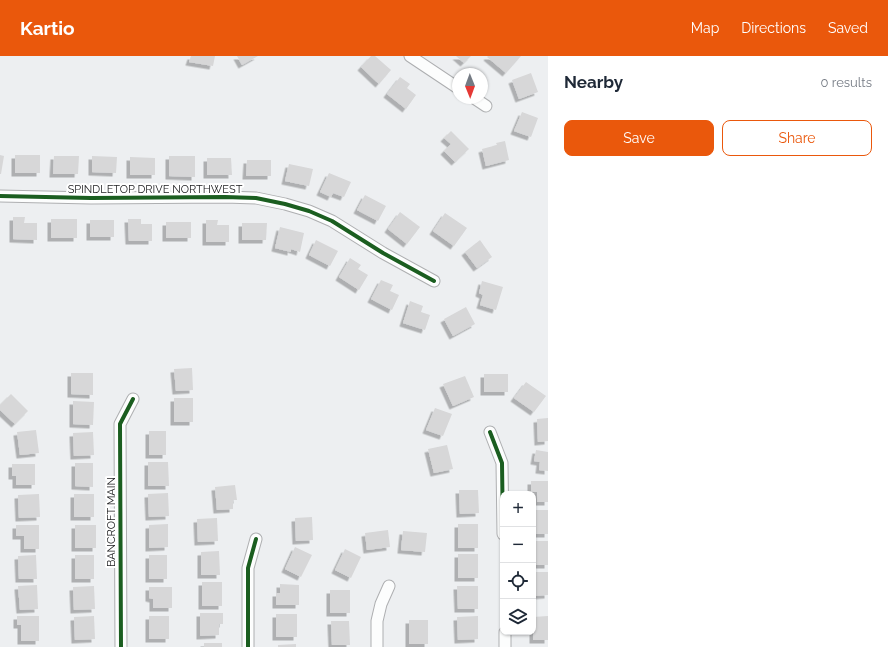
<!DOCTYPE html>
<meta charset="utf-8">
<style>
:root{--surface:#fff;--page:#f6f6f7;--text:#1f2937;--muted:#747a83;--line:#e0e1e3;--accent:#ea580c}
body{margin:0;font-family:Raleway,sans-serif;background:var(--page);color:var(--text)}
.controls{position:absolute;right:12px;bottom:12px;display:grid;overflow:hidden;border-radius:8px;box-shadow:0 1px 3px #0004}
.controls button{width:36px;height:36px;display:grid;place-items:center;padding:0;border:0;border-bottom:1px solid var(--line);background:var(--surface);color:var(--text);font:20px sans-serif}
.compass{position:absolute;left:452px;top:12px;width:36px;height:36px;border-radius:50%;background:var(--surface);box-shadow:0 1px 3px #0004;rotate:179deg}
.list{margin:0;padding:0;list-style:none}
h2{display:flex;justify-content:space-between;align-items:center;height:52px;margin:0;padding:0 16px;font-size:17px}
h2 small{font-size:13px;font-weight:400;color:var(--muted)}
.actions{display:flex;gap:8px;padding:12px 16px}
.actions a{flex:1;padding:9px 0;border:1px solid var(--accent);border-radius:8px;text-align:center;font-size:14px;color:var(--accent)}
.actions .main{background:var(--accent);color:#fff}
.icon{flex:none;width:22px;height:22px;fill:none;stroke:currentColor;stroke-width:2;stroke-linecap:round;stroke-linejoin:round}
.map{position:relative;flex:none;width:548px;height:591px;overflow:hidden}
header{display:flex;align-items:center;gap:24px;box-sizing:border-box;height:56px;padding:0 20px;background:var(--accent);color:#fff}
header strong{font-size:19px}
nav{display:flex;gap:22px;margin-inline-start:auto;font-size:14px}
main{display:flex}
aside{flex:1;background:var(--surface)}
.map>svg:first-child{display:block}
</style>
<header>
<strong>Kartio</strong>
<nav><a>Map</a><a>Directions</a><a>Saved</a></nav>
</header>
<main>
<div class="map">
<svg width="548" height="591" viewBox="0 0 548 591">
<defs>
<filter id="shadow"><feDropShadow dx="-3.5" dy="3.5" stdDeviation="0" flood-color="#0004"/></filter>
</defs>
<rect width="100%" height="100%" fill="#edeff1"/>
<!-- building -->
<g fill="#d7d7d8" filter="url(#shadow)">
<path d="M 191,0 L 215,0 L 213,10 L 189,6 Z"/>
<path d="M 237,0 L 258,0 L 242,9 Z"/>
<path d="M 371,0 L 375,0 L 391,14 L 379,28 L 361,11 Z"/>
<path d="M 456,0 L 471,0 L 464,7 Z"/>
<path d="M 488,0 L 521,0 L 506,17 L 487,1 Z"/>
<path d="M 531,17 L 538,36 L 519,43 L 512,24 Z"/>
<path d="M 400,21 L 410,28 L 407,32 L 416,39 L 406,53 L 387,38 Z"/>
<path d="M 522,56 L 538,62 L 531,81 L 514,75 Z"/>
<path d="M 451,75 L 469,93 L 455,106 L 444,95 L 451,88 L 444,82 Z"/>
<path d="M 505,85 L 509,104 L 486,110 L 482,93 L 497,89 L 496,87 Z"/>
<path d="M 0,99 L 4,100 L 1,118 L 0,118 Z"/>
<rect x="15" y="99" width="25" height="18"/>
<path d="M 54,100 L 79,100 L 78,118 L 53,118 Z"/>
<path d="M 92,100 L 117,101 L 116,117 L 92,116 Z"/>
<path d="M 169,100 L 195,100 L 195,121 L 169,120 Z"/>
<path d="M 130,101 L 155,102 L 155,119 L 130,119 Z"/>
<path d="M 207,102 L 231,102 L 232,119 L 207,119 Z"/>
<path d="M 247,104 L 271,104 L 271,120 L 246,120 Z"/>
<path d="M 289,108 L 313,113 L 309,130 L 285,125 Z"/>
<path d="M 329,117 L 351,126 L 344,141 L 333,137 L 331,141 L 320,136 Z"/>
<path d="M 365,139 L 386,150 L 378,165 L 357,154 Z"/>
<path d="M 400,156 L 420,171 L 407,188 L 388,173 Z"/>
<path d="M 445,157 L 467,172 L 454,190 L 433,175 Z"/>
<path d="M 13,161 L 25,161 L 24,167 L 37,167 L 37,184 L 13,183 Z"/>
<rect x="51" y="163" width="26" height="19"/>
<path d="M 128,163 L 141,163 L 141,168 L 152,168 L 152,185 L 129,185 Z"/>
<rect x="90" y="164" width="24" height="17"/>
<path d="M 206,164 L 218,164 L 217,169 L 229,169 L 229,186 L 206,186 Z"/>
<rect x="166" y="166" width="25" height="16"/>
<path d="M 242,167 L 267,167 L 266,184 L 242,184 Z"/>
<path d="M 280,171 L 304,177 L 300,196 L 291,193 L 291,196 L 275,192 Z"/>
<path d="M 316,184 L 338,195 L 330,210 L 309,199 Z"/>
<path d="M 480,184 L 492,201 L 477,212 L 465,196 Z"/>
<path d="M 350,202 L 361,209 L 358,213 L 368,219 L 359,234 L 339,221 Z"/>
<path d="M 381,224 L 393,229 L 390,235 L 399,239 L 392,254 L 371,243 Z"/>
<path d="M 482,225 L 503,231 L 496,254 L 480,249 L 483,239 L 479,237 Z"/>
<path d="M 410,245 L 423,250 L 421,256 L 430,259 L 425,274 L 403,267 Z"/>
<path d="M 466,251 L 475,268 L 453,280 L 444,263 Z"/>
<path d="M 192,312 L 193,334 L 176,335 L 174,313 Z"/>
<path d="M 71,317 L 93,317 L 93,339 L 71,338 Z"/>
<rect x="484" y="318" width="24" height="18"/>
<path d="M 465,320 L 474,341 L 453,350 L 443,328 Z"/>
<path d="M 526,326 L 546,340 L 534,356 L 514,342 Z"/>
<path d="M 11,338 L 28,355 L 15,368 L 0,354 L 0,349 Z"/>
<rect x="174" y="342" width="19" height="24"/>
<path d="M 73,345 L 94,346 L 93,369 L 73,368 Z"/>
<path d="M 435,352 L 452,358 L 443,380 L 426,374 Z"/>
<path d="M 548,362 L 548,385 L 538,386 L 537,363 Z"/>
<path d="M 36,374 L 39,397 L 20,399 L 17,376 Z"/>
<rect x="149" y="375" width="17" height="24"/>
<path d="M 93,376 L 94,399 L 74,400 L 73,377 Z"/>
<path d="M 447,389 L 453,413 L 434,417 L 428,393 Z"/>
<path d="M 536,394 L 548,396 L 548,415 L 539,414 L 540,406 L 534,405 Z"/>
<path d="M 148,406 L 168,406 L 169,430 L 148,430 Z"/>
<path d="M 75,407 L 93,407 L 93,431 L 75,430 Z"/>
<path d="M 12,408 L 35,408 L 35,429 L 16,429 L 16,420 L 12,420 Z"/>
<path d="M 531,425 L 548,425 L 548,446 L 537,446 L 537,436 L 531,436 Z"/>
<path d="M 235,429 L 237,444 L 233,444 L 233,453 L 217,454 L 215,431 Z"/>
<path d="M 459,434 L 478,434 L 479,457 L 460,458 Z"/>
<path d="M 168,437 L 169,460 L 149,461 L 148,438 Z"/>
<path d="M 39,438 L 40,461 L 19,462 L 18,439 Z"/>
<rect x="74" y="438" width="20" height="23"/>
<rect x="533" y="454" width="15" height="24"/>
<path d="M 312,461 L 313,484 L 296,485 L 295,462 Z"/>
<path d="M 217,462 L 218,485 L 198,486 L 197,463 Z"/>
<path d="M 168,468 L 168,491 L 149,492 L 149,469 Z"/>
<rect x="458" y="468" width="20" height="24"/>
<path d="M 16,469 L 39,469 L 39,493 L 24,493 L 24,480 L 16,480 Z"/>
<rect x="75" y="469" width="21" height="23"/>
<path d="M 388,474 L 390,491 L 367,494 L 365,477 Z"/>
<path d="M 403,475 L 427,477 L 425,496 L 401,494 Z"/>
<rect x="533" y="485" width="15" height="24"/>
<path d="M 295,491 L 312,499 L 301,521 L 285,513 Z"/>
<path d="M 345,493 L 361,501 L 351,522 L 335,514 Z"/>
<path d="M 219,495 L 220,519 L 201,519 L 201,496 Z"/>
<rect x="458" y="498" width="20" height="24"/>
<path d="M 36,499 L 37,523 L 19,523 L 18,500 Z"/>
<rect x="75" y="499" width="19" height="24"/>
<rect x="149" y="499" width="18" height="24"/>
<path d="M 534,516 L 548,516 L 548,539 L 534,540 Z"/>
<rect x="202" y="526" width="20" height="24"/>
<path d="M 280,528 L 299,529 L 299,549 L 276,549 L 276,537 L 280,537 Z"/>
<path d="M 37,529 L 38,553 L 20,554 L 18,530 Z"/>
<path d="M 94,530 L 95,553 L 74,554 L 73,531 Z"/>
<path d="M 457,530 L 478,530 L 478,553 L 458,553 Z"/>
<path d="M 149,531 L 172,531 L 172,552 L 153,552 L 153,543 L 149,542 Z"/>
<rect x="330" y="534" width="20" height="23"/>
<path d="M 200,557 L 223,557 L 223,568 L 219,568 L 219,579 L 200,580 Z"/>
<rect x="276" y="558" width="21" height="23"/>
<path d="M 17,560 L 39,560 L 39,585 L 21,585 L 21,569 L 17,569 Z"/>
<path d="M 94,560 L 95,583 L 75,584 L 74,561 Z"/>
<rect x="149" y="560" width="20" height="23"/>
<path d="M 478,560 L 478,583 L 458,584 L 457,561 Z"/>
<path d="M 548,560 L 548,584 L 533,584 L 533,561 Z"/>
<rect x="409" y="564" width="19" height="24"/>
<path d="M 331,565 L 349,565 L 350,589 L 332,589 Z"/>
<rect x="204" y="587" width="18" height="4"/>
<path d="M 296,588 L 296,591 L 278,591 L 278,589 Z"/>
</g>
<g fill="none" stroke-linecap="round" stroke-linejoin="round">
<!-- minor casing -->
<g stroke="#aeafb1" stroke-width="13">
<g id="minor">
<path d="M 410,0 L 458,32"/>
<path d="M 474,42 L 486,50"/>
<path d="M 0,140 L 91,142 L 225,141 L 256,142 L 285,148 L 309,155 L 332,165 L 383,197 L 434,225"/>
<path d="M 490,376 L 502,407 L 503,478"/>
<path d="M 505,576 L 505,591"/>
<path d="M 121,591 L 120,368 L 133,343"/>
<path d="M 248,591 L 248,512 L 256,483"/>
<path d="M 377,591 L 377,565 L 381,548 L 389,530"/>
</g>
</g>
<!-- minor -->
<use href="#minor" stroke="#fcfdfd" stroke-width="11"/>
<!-- cycleway casing -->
<g stroke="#fff" stroke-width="6">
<g id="cycleway">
<path d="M 0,140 L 91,142 L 225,141 L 256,142 L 285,148 L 309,155 L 332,165 L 383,197 L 434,225"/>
<path d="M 490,376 L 502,407 L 503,478"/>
<path d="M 121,591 L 120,368 L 133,343"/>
<path d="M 248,591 L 248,512 L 256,483"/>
</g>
</g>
<!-- cycleway -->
<use href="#cycleway" stroke="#1b5e20" stroke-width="4"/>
</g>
<g text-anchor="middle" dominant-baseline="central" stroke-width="4" stroke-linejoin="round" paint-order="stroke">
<!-- street labels -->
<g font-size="11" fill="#202123" stroke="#fff">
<text x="155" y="133">SPINDLETOP DRIVE NORTHWEST</text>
<text transform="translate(111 466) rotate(-90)">BANCROFT MAIN</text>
</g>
</g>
</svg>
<div class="controls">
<button>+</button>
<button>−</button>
<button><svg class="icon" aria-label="locate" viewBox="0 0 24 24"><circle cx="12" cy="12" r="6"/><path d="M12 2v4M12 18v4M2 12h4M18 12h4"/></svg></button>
<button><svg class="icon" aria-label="layers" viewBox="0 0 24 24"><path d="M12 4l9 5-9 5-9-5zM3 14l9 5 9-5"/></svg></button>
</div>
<svg class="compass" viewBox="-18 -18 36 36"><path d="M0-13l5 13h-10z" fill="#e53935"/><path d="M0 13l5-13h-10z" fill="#747a83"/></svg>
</div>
<aside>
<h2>Nearby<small>0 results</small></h2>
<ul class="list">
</ul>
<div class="actions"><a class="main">Save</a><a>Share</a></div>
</aside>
</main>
